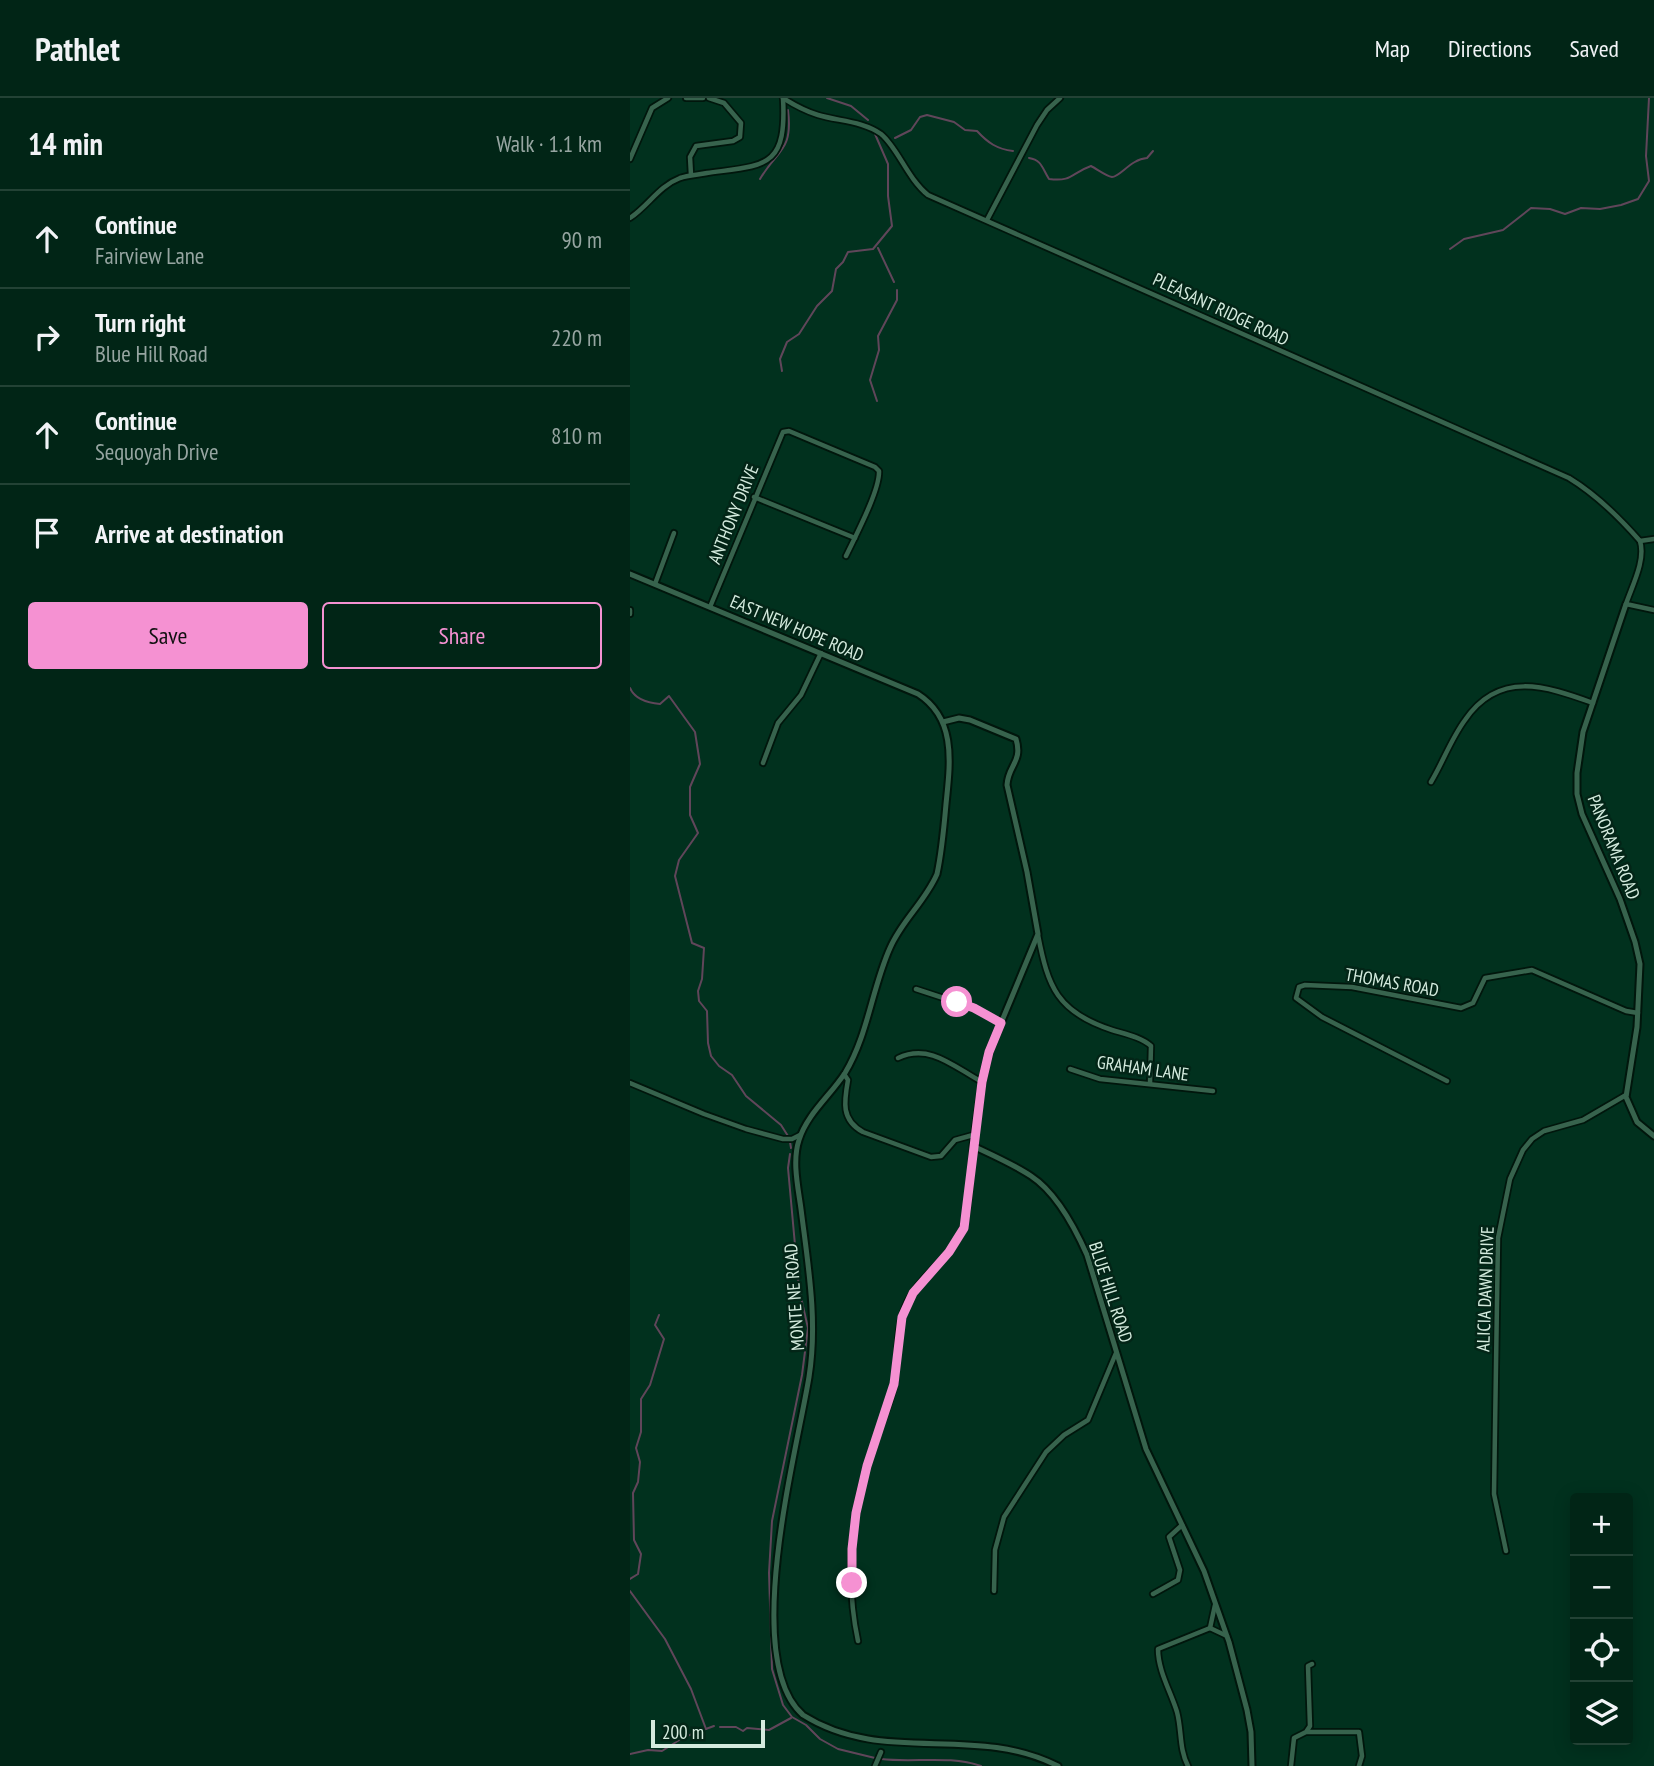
<!DOCTYPE html>
<meta charset="utf-8">
<style>
:root{--surface:#012516;--page:#0b2d1f;--text:#f1f3f6;--muted:#96a5a1;--line:#234235;--accent:#f591d2}
body{margin:0;font-family:"PT Sans Narrow",sans-serif;background:var(--page);color:var(--text)}
.controls{position:absolute;right:21px;bottom:21px;display:grid;overflow:hidden;border-radius:7px;box-shadow:0 4px 18px #0003}
.controls button{width:63px;height:63px;display:grid;place-items:center;padding:0;border:0;border-bottom:2px solid var(--line);background:var(--surface);color:var(--text);font:35px sans-serif}
.scale{position:absolute;left:21px;bottom:18px;width:114px;box-sizing:border-box;padding-left:7px;border:4px solid #d4ebde;border-top:0;font-size:19px;line-height:24px;white-space:nowrap;color:#d4ebde;-webkit-text-stroke:5px #032517;paint-order:stroke}
.stop{position:absolute;width:21px;height:21px;margin:-16px;border:5px solid #f591d2;border-radius:50%;background:#fff}
.stop.end{background:#f591d2;border-color:#fff;box-shadow:0 2px 7px #0008}
.list{margin:0;padding:0;list-style:none}
h2{display:flex;justify-content:space-between;align-items:center;height:91px;margin:0;padding:0 28px;font-size:30px}
h2 small{font-size:23px;font-weight:400;color:var(--muted)}
.list li{display:grid;grid-template-columns:46px 1fr auto;gap:21px;align-items:center;box-sizing:border-box;height:98px;padding:0 28px;border-top:2px solid var(--line)}
.list b{display:block;font-size:26px;white-space:nowrap}
.list p{margin:0;font-size:23px;white-space:nowrap;color:var(--muted)}
.list em{font-size:23px;font-style:normal;color:var(--muted)}
.actions{display:flex;gap:14px;padding:21px 28px}
.actions a{flex:1;padding:16px 0;border:2px solid var(--accent);border-radius:7px;text-align:center;font-size:24px;color:var(--accent)}
.actions .main{background:var(--accent);color:#111}
.icon{flex:none;width:38px;height:38px;fill:none;stroke:currentColor;stroke-width:2;stroke-linecap:round;stroke-linejoin:round}
.map{position:relative;flex:none;width:1024px;height:1668px;overflow:hidden}
header{display:flex;align-items:center;gap:42px;box-sizing:border-box;height:98px;padding:0 35px;background:var(--surface);border-bottom:2px solid var(--line)}
header strong{font-size:33px}
nav{display:flex;gap:38px;margin-inline-start:auto;font-size:24px}
main{display:flex}
aside{flex:1;background:var(--surface)}
.map>svg:first-child{display:block}
</style>
<header>
<strong>Pathlet</strong>
<nav><a>Map</a><a>Directions</a><a>Saved</a></nav>
</header>
<main>
<aside>
<h2>14 min<small>Walk · 1.1 km</small></h2>
<ul class="list">
<li><svg class="icon" aria-label="ahead" viewBox="0 0 24 24"><path d="M12 20V5M6 11l6-6 6 6"/></svg><div><b>Continue</b><p>Fairview Lane</p></div><em>90 m</em></li>
<li><svg class="icon" aria-label="right" viewBox="0 0 24 24"><path d="M7 20v-9h11M14 6l5 5-5 5"/></svg><div><b>Turn right</b><p>Blue Hill Road</p></div><em>220 m</em></li>
<li><svg class="icon" aria-label="ahead" viewBox="0 0 24 24"><path d="M12 20V5M6 11l6-6 6 6"/></svg><div><b>Continue</b><p>Sequoyah Drive</p></div><em>810 m</em></li>
<li><svg class="icon" aria-label="arrive" viewBox="0 0 24 24"><path d="M6 21V4h12l-3 4 3 4H6"/></svg><div><b>Arrive at destination</b></div></li>
</ul>
<div class="actions"><a class="main">Save</a><a>Share</a></div>
</aside>
<div class="map">
<svg width="1024" height="1668" viewBox="0 0 1024 1668">
<rect width="100%" height="100%" fill="#01311e"/>
<g fill="none" stroke-linecap="round" stroke-linejoin="round">
<!-- stream -->
<g stroke="#60465a" stroke-width="2">
<path d="M 197,0 L 221,8 L 238,22"/>
<path d="M 265,40 L 281,32 L 290,19 L 297,17 L 324,24 L 335,32 L 347,33 C 358,45 367,51 383,53"/>
<path d="M 399,60 C 412,62 412,70 419,81 C 443,84 441,75 461,68 C 467,71 476,78 482,79 C 490,79 501,61 517,60 L 523,53"/>
<path d="M 130,81 C 148,51 163,53 158,12"/>
<path d="M 248,150 L 264,184"/>
<path d="M 820,151 L 834,141 L 873,132 L 901,110 L 920,111 L 935,116 L 951,110 L 970,111 L 991,107 L 1008,101 L 1019,83 L 1016,58 L 1019,0"/>
<path d="M 152,273 L 150,261 L 157,244 L 169,236 L 187,208 L 202,193 L 206,171 L 213,164 L 218,154 L 243,151 L 262,128 L 258,98 L 258,66 L 245,36"/>
<path d="M 247,303 L 240,282 L 249,252 L 248,238 L 267,202 L 267,192"/>
<path d="M 0,590 C 5,602 18,605 30,606 L 39,598 L 65,634 L 70,666 L 60,689 L 60,717 L 68,735 L 49,762 L 45,778 L 62,845 L 74,850 L 72,881 L 68,893 L 69,903 L 77,913 L 78,945 L 81,958 L 89,968 L 102,977 L 116,998 L 151,1027 L 158,1038"/>
<path d="M 160,1044 L 161,1050"/>
<path d="M 160,1056 L 158,1070 L 169,1191 L 178,1230 L 172,1277 L 142,1423 L 139,1475 L 142,1571 L 153,1607 L 162,1619 L 176,1627 L 190,1641 L 208,1651 L 245,1660"/>
<path d="M 0,1481 L 8,1476 L 11,1456 L 4,1442 L 3,1395 L 8,1384 L 10,1364 L 6,1350 L 11,1334 L 11,1301 L 20,1287 L 34,1241 L 25,1227 L 29,1217"/>
<path d="M 0,1493 L 35,1541 L 61,1591 L 76,1631"/>
<path d="M 90,1629 L 106,1629 L 113,1633 L 117,1630 L 139,1632 L 161,1620"/>
<path d="M 0,1656 L 18,1652 L 32,1653 L 54,1639 L 84,1628"/>
<path d="M 251,1661 C 284,1665 319,1657 351,1668"/>
</g>
<!-- minor casing -->
<g stroke="#01160c" stroke-width="8">
<g id="minor">
<path d="M 56,0 L 73,0"/>
<path d="M 153,0 C 164,7 175,13 188,17 C 208,23 233,23 251,36 C 268,50 277,80 298,97 L 939,380 C 967,397 989,419 1010,443 L 1024,441"/>
<path d="M 0,61 L 22,10 L 38,0"/>
<path d="M 61,77 L 60,59 L 66,48 L 103,43 L 110,39 L 111,25 L 94,5 L 79,0"/>
<path d="M 0,120 C 18,108 29,88 50,80 C 59,77 68,77 77,75 C 135,67 157,71 153,0"/>
<path d="M 357,122 L 407,27 L 417,12 L 430,0"/>
<path d="M 124,399 L 225,440"/>
<path d="M 1010,443 C 1016,462 1002,488 996,506 L 1024,512"/>
<path d="M 25,486 L 44,435"/>
<path d="M 80,509 L 153,334 L 159,333 L 245,369 L 249,373 C 250,392 225,439 216,458"/>
<path d="M 0,512 L 0,516"/>
<path d="M 133,665 L 148,625 L 171,597 L 191,555"/>
<path d="M 801,684 C 813,664 821,641 835,622 C 869,572 916,588 963,605"/>
<path d="M 408,837 C 418,889 427,914 482,932 C 495,936 511,939 521,948 L 520,985"/>
<path d="M 286,891 L 344,910 L 371,925"/>
<path d="M 268,960 C 300,945 324,969 352,984"/>
<path d="M 440,971 L 470,981 L 583,993"/>
<path d="M 214,976 L 218,982 C 214,1004 211,1022 233,1034 L 301,1059 L 311,1058 L 325,1042 L 343,1037"/>
<path d="M 817,983 L 692,919 L 666,900 L 669,889 L 675,887 L 722,889 L 831,910 L 843,905 L 855,880 L 902,872 L 996,913 L 1008,915"/>
<path d="M 0,985 L 74,1016 L 116,1031 L 153,1041 L 162,1041 L 170,1037"/>
<path d="M 876,1453 L 864,1396 L 868,1140 L 880,1081 L 893,1052 L 902,1041 L 914,1033 L 953,1022 L 996,997"/>
<path d="M 364,1493 L 365,1452 L 374,1419 L 416,1354 L 434,1337 L 458,1322 L 486,1255"/>
<path d="M 523,1496 L 548,1482 L 550,1472 L 539,1439 L 552,1427"/>
<path d="M 580,1530 L 597,1538"/>
<path d="M 228,1543 C 215,1482 221,1417 240,1358 C 247,1335 258,1312 264,1288 C 269,1262 265,1233 275,1209 C 287,1179 319,1162 332,1132 C 339,1118 341,1067 343,1048"/>
<path d="M 677,1634 L 729,1634 L 732,1658 L 729,1668"/>
<path d="M 245,1668 L 251,1654"/>
<path d="M 558,1668 C 549,1651 552,1633 547,1614 C 541,1594 528,1573 528,1551 L 580,1530 L 585,1507"/>
<path d="M 661,1668 L 664,1640 L 676,1634 L 680,1628 L 678,1568 L 682,1566"/>
</g>
</g>
<!-- tertiary casing -->
<g stroke="#01160c" stroke-width="9">
<g id="tertiary">
<path d="M 0,476 L 288,596 C 327,621 320,666 316,706 C 314,729 312,753 307,776 C 295,804 272,822 260,850 C 242,890 238,937 215,975 C 200,998 177,1016 169,1042 C 162,1063 168,1089 171,1111 C 178,1167 188,1223 179,1279 C 167,1353 110,1562 173,1617 C 254,1668 343,1625 428,1668"/>
<path d="M 996,506 L 953,634 L 947,675 L 947,696 L 952,716 L 990,801 L 1005,844 L 1010,866 L 1007,929 L 996,999 L 1007,1024 L 1024,1038"/>
<path d="M 313,624 L 329,620 L 340,622 L 386,641 C 393,664 378,667 377,687 L 397,774 L 408,836 L 359,954 L 352,984 L 343,1048 C 362,1057 383,1066 401,1078 C 427,1095 445,1130 457,1157 L 516,1351 L 574,1473 L 599,1544 L 617,1612 L 621,1634 L 622,1668"/>
</g>
</g>
<!-- minor -->
<use href="#minor" stroke="#37634d" stroke-width="4.5"/>
<!-- tertiary -->
<use href="#tertiary" stroke="#37634d" stroke-width="5"/>
</g>
<g fill="none" stroke-linecap="round" stroke-linejoin="round">
<!-- route -->
<path stroke="#f591d2" stroke-width="9" d="M 222,1485 L 222,1451 L 226,1415 L 237,1368 L 264,1286 L 272,1219 L 283,1195 L 319,1154 L 334,1130 L 352,984 L 359,954 L 371,925 L 344,910 L 327,904"/>
</g>
<g text-anchor="middle" dominant-baseline="central" stroke-width="5" stroke-linejoin="round" paint-order="stroke">
<!-- street labels -->
<g font-size="18" fill="#d4ebde" stroke="#032517">
<text transform="translate(591 211) rotate(25)">PLEASANT RIDGE ROAD</text>
<text transform="translate(103 416) rotate(-68)">ANTHONY DRIVE</text>
<text transform="translate(167 530) rotate(23)">EAST NEW HOPE ROAD</text>
<text transform="translate(984 749) rotate(68)">PANORAMA ROAD</text>
<text transform="translate(762 884) rotate(10)">THOMAS ROAD</text>
<text transform="translate(513 970) rotate(8)">GRAHAM LANE</text>
<text transform="translate(855 1191) rotate(-88)">ALICIA DAWN DRIVE</text>
<text transform="translate(481 1194) rotate(72)">BLUE HILL ROAD</text>
<text transform="translate(164 1199) rotate(-94)">MONTE NE ROAD</text>
</g>
</g>
</svg>
<div class="controls">
<button>+</button>
<button>−</button>
<button><svg class="icon" aria-label="locate" viewBox="0 0 24 24"><circle cx="12" cy="12" r="6"/><path d="M12 2v4M12 18v4M2 12h4M18 12h4"/></svg></button>
<button><svg class="icon" aria-label="layers" viewBox="0 0 24 24"><path d="M12 4l9 5-9 5-9-5zM3 14l9 5 9-5"/></svg></button>
</div>
<div class="scale">200 m</div>
<div class="stop" style="left:327px;top:904px"></div>
<div class="stop end" style="left:222px;top:1485px"></div>
</div>
</main>
